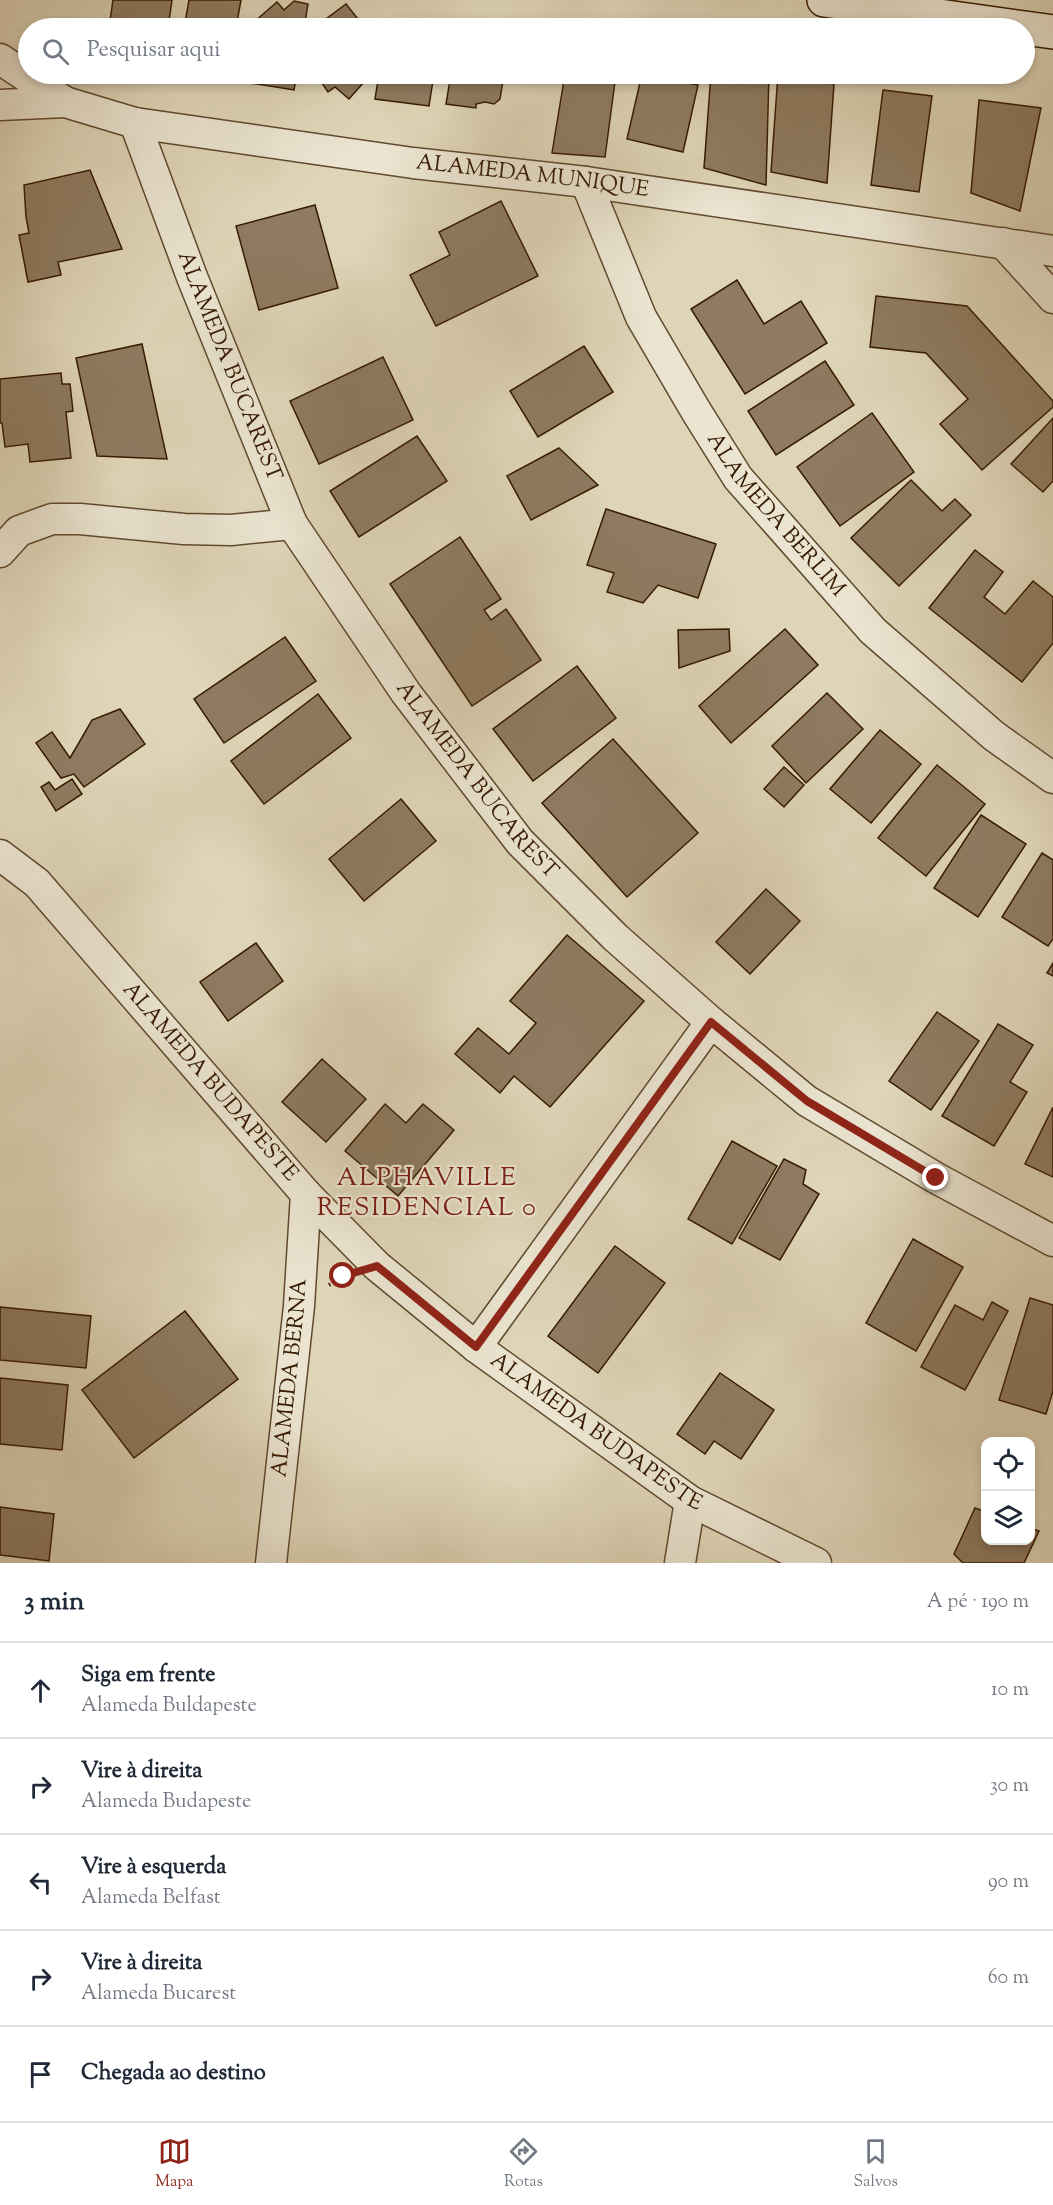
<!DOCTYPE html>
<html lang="pt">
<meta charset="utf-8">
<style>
:root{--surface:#fff;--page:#f2f2f3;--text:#1f2937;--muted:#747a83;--line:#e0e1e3;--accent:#8f2418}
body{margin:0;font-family:"Sorts Mill Goudy",serif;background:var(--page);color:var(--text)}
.controls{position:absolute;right:18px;bottom:18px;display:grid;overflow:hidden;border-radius:12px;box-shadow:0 3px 9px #0003}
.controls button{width:54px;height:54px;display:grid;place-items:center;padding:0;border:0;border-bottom:2px solid var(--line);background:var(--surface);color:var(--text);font:30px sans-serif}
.stop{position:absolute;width:18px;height:18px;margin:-14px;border:4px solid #8f2418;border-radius:50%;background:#fff}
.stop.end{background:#8f2418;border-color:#fff;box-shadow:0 2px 6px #0008}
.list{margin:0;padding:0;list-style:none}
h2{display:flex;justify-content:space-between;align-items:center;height:78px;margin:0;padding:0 24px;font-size:26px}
h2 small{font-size:20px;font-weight:400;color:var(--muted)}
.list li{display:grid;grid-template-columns:39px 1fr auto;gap:18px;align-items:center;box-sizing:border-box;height:96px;padding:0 24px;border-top:2px solid var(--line)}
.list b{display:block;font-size:22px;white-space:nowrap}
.list p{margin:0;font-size:20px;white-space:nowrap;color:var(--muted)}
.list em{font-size:20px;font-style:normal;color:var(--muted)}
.icon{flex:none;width:33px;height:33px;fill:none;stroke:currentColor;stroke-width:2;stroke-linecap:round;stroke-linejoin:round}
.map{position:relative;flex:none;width:1053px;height:1563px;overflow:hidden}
.search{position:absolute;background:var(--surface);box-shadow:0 3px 9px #0003;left:18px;right:18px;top:18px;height:66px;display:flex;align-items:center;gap:15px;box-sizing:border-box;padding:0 21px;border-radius:33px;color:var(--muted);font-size:22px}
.sheet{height:558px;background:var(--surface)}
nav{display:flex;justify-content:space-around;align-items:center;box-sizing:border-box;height:84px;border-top:2px solid var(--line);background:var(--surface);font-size:16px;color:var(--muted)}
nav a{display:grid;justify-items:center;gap:3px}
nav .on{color:var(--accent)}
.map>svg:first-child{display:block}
</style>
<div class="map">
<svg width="1053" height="1563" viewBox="0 0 1053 1563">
<rect width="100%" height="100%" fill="#ded5b7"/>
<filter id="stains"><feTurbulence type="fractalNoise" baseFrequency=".00333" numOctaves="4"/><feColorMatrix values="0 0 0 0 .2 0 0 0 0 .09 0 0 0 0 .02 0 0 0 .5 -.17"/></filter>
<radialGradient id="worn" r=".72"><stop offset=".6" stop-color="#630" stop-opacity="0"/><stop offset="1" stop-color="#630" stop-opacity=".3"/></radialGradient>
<!-- building -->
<g fill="#8e7b60" stroke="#371a02" stroke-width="1.5">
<path d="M 113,0 L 172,0 L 168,28 L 109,28 Z"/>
<path d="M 189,0 L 241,0 L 236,28 L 184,28 Z"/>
<path d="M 294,1 L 308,4 L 304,28 L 259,28 L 254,22 L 277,2 L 284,10 Z"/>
<path d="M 346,4 L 365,28 L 327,28 L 322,22 Z"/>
<path d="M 386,22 L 433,28 L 385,28 Z"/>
<path d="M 185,74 L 228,74 L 227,81 Z"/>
<path d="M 245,74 L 297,74 L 294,90 L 244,82 Z"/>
<path d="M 316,74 L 367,74 L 365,81 L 349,99 L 335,87 L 328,92 Z"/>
<path d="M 379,74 L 434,74 L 429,106 L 375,99 Z"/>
<path d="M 451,74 L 504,74 L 500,99 L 494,104 L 485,102 L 476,104 L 476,108 L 446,104 Z"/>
<path d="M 565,74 L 616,74 L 605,157 L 552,153 Z"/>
<path d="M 642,74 L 698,85 L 683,152 L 627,139 Z"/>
<path d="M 711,74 L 769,74 L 766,185 L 704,168 Z"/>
<path d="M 778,74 L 834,84 L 827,183 L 771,172 Z"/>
<path d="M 883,90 L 932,96 L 919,192 L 871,185 Z"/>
<path d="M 979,100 L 1041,108 L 1020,211 L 971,193 Z"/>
<path d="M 90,170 L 122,249 L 58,262 L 61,275 L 28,282 L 19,235 L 29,233 L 26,217 L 24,185 Z"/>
<path d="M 501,201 L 538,276 L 436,326 L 410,275 L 450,255 L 439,232 Z"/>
<path d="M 315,205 L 338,288 L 259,310 L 236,226 Z"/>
<path d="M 737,280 L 764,324 L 801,301 L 827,343 L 745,394 L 691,309 Z"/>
<path d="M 876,296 L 967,306 L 1053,401 L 1053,407 L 982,470 L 940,424 L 968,399 L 926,353 L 870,347 Z"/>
<path d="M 142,344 L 167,459 L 97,456 L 76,358 Z"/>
<path d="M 584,346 L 613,392 L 538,437 L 510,391 Z"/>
<path d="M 383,357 L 413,420 L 319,464 L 290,401 Z"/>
<path d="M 825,361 L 854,405 L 776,455 L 748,411 Z"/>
<path d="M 61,373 L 62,384 L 70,384 L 73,411 L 66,412 L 71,458 L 30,462 L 28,444 L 5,447 L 2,423 L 0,423 L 0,379 Z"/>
<path d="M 872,413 L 914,472 L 840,526 L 797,467 Z"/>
<path d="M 1053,418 L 1053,481 L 1043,492 L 1011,464 Z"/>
<path d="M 417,436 L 447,481 L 359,537 L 330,491 Z"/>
<path d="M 559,448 L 598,485 L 531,520 L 507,476 Z"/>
<path d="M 911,480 L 942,511 L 955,499 L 971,515 L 899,586 L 851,538 Z"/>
<path d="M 606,509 L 716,544 L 698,598 L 658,585 L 643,603 L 607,592 L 614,573 L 587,565 Z"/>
<path d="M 460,537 L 501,599 L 484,610 L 491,620 L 506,609 L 541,660 L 472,706 L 390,584 Z"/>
<path d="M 975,550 L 1003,572 L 984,597 L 1005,614 L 1033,581 L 1053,597 L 1053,643 L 1022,682 L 929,608 Z"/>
<path d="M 729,629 L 730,651 L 679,668 L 678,630 Z"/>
<path d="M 785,629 L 818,665 L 731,743 L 699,706 Z"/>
<path d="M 285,637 L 316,681 L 224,743 L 194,699 Z"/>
<path d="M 577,666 L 616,718 L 533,781 L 493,729 Z"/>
<path d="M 827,693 L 863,729 L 806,783 L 772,746 Z"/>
<path d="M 318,694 L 351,738 L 264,804 L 231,761 Z"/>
<path d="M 120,709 L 145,744 L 84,787 L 74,774 L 61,778 L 36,743 L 52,732 L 70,758 L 92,720 Z"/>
<path d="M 880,730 L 921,764 L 871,823 L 830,789 Z"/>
<path d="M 613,739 L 698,833 L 627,897 L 542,803 Z"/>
<path d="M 937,765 L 985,804 L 926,876 L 878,838 Z"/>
<path d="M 784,767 L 804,785 L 784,807 L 764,789 Z"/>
<path d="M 72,779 L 82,794 L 56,811 L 41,787 L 49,782 L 55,790 Z"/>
<path d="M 401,799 L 436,841 L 364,901 L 329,859 Z"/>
<path d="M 981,815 L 1026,844 L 978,917 L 934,888 Z"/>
<path d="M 1042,853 L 1053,860 L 1053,939 L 1048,946 L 1002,917 Z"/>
<path d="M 766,889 L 800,921 L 750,974 L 716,942 Z"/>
<path d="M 567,935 L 644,1001 L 550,1107 L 514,1076 L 500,1093 L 455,1054 L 478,1028 L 509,1054 L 536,1023 L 510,1001 Z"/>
<path d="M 256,943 L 283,981 L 228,1021 L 200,982 Z"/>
<path d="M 1053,963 L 1053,976 L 1047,973 Z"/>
<path d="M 937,1012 L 979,1041 L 931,1110 L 889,1081 Z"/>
<path d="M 998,1024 L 1033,1045 L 1010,1082 L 1027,1092 L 994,1146 L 942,1116 Z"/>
<path d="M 322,1059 L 366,1099 L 326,1142 L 282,1102 Z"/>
<path d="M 385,1104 L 406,1123 L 423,1104 L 454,1130 L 398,1196 L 345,1151 Z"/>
<path d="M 1053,1107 L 1053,1177 L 1025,1164 Z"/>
<path d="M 732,1141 L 777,1166 L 732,1244 L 688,1219 Z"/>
<path d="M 784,1159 L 806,1170 L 803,1184 L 819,1194 L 780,1260 L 739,1238 Z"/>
<path d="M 913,1239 L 963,1267 L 916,1351 L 866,1323 Z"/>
<path d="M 615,1246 L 665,1283 L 598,1373 L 548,1336 Z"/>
<path d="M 1030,1298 L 1053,1305 L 1053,1391 L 1046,1414 L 999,1400 Z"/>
<path d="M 992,1302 L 1008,1311 L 965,1390 L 921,1367 L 955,1305 L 983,1320 Z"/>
<path d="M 0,1307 L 91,1316 L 86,1368 L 0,1360 Z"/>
<path d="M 185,1311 L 238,1379 L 134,1458 L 82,1390 Z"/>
<path d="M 720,1373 L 774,1410 L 741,1459 L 714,1441 L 705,1454 L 677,1434 Z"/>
<path d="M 0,1378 L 68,1385 L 62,1450 L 0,1444 Z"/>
<path d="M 0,1507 L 54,1514 L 49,1561 L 0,1555 Z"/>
<path d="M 975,1508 L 986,1512 L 986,1540 L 1030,1540 L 1030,1528 L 1039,1531 L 1024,1563 L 963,1563 L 954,1554 Z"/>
</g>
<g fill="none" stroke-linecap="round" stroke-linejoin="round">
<!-- minor casing -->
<g stroke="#61492f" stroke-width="33">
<g id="minor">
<path id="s1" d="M 0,59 L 65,102 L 135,123 L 413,163 L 586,182 L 1053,251"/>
<path d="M 0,105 L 65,102"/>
<path id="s2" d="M 135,123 L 192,277 L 292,524 L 406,693 L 520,842 L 615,937 L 711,1022 L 807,1101 L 936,1178 L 1053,1241"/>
<path id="s3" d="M 586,182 L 641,317 L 696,411 L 738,478 L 873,631 L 994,736 L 1053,778"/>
<path d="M 1003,243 L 1053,298"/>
<path d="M 0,552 L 19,531 L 52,519 L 80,519 L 184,529 L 231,530 L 292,524"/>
<path id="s4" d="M 0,855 L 37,883 L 306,1194 L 377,1266 L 476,1347 L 690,1501 L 816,1563"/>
<path d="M 476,1347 L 711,1022"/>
<path id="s5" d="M 271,1563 L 299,1306 L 306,1194"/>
<path d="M 680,1563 L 690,1501"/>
</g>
</g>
<!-- secondary casing -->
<g stroke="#371a02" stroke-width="36">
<path id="secondary" d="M 824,0 L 1053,32"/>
</g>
<!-- path -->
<path stroke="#371a02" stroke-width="4" stroke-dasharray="1.5 3" stroke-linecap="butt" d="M 329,1285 L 346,1275"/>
<!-- minor -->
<use href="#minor" stroke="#eae4d0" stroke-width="30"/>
<!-- secondary -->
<use href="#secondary" stroke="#eae4d0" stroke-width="33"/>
</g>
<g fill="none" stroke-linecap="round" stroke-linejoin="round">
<!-- route -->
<path stroke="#8f2418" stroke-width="8" d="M 343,1276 L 377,1266 L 476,1347 L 711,1022 L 807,1101 L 936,1178"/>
</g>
<g text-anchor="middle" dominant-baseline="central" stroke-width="4.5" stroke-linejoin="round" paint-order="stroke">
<!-- street labels -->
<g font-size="22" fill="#371a02" stroke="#eae4d0">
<text stroke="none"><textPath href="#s1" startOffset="552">ALAMEDA MUNIQUE</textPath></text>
<text stroke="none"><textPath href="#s2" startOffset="261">ALAMEDA BUCAREST</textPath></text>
<text stroke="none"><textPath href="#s3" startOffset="386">ALAMEDA BERLIM</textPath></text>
<text stroke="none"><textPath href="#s2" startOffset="747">ALAMEDA BUCAREST</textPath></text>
<text stroke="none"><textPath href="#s4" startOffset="310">ALAMEDA BUDAPESTE</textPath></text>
<text stroke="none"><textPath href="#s5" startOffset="186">ALAMEDA BERNA</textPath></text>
<text stroke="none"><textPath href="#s4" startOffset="834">ALAMEDA BUDAPESTE</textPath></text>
</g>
<!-- quarter labels -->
<g font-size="26" letter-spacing="1.5" fill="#7a1f14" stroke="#eae4d0">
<text x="427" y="1178">ALPHAVILLE<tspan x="427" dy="30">RESIDENCIAL 0</tspan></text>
</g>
</g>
<rect width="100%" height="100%" filter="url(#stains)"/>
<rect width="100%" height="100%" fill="url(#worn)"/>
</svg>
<div class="controls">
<button><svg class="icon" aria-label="locate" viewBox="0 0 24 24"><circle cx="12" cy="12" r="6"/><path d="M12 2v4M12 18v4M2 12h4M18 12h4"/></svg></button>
<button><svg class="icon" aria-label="layers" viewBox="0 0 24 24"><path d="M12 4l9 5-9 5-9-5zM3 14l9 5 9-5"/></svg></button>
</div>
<div class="stop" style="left:343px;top:1276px"></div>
<div class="stop end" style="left:936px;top:1178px"></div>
<div class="search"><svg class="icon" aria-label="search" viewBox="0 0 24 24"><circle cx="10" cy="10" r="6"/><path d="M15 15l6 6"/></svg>Pesquisar aqui</div>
</div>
<section class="sheet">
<h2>3 min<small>A pé · 190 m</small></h2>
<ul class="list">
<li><svg class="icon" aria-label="ahead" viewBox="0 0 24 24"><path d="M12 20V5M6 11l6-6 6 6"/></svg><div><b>Siga em frente</b><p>Alameda Buldapeste</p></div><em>10 m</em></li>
<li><svg class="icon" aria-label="right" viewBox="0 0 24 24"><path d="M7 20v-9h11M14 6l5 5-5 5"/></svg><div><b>Vire à direita</b><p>Alameda Budapeste</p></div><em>30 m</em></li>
<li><svg class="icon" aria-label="left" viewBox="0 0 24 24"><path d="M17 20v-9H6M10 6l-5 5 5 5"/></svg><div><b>Vire à esquerda</b><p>Alameda Belfast</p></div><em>90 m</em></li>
<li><svg class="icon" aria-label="right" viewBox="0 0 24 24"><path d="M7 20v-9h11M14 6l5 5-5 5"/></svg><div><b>Vire à direita</b><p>Alameda Bucarest</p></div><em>60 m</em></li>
<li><svg class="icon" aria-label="arrive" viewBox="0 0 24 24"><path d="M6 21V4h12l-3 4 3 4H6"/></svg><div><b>Chegada ao destino</b></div></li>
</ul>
</section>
<nav>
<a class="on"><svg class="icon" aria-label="map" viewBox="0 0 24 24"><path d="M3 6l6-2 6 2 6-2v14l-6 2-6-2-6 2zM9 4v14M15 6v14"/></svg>Mapa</a>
<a><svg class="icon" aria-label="directions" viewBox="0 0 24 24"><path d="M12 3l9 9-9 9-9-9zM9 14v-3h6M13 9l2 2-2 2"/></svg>Rotas</a>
<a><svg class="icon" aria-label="saved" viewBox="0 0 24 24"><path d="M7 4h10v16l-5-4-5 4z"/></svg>Salvos</a>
</nav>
